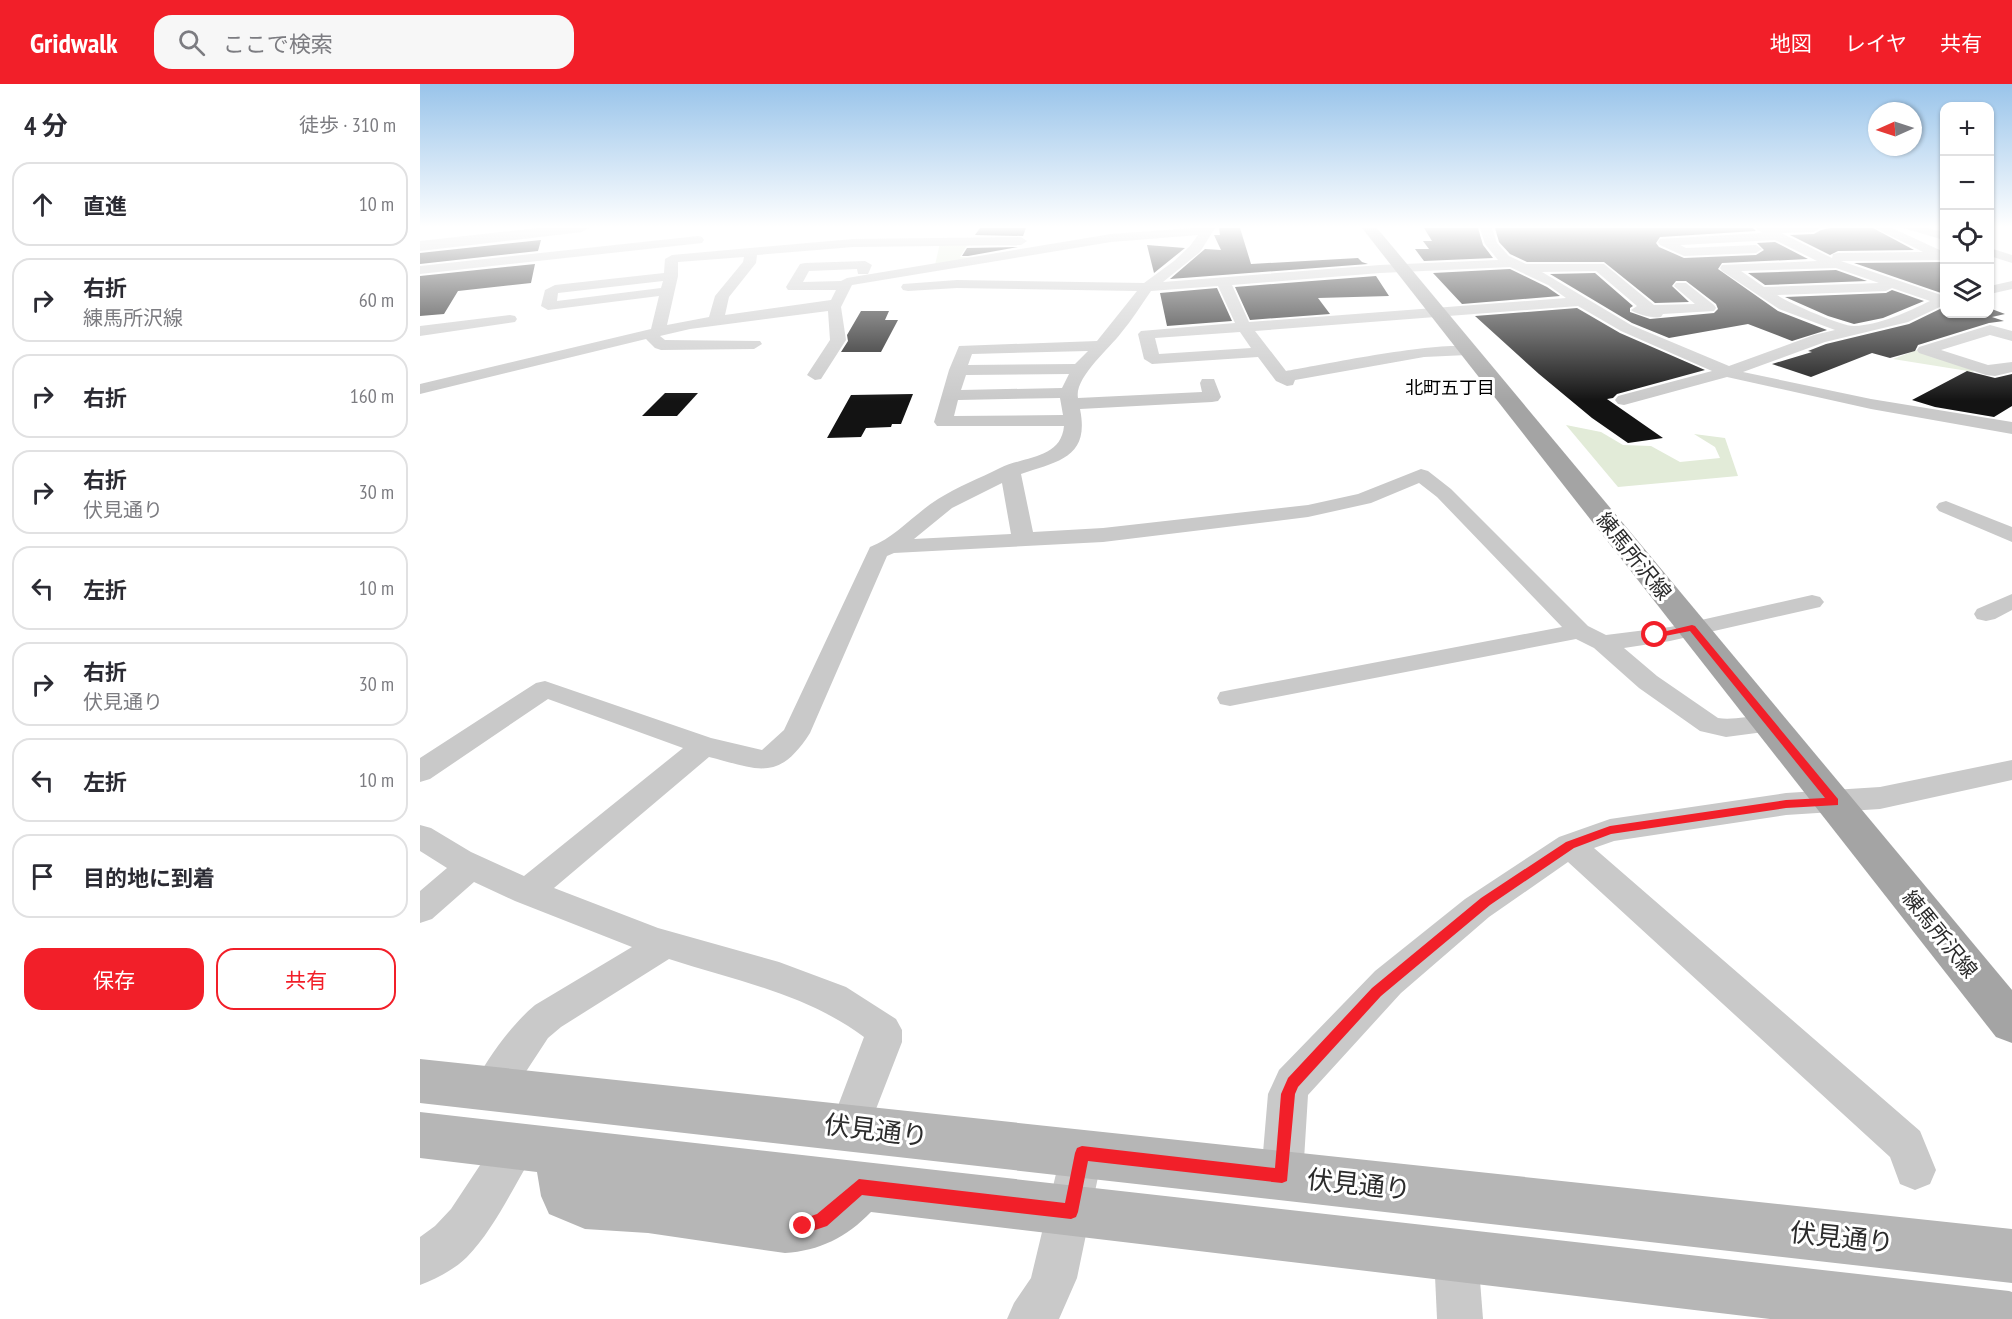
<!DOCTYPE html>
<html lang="ja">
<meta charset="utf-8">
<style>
:root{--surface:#fff;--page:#f7f7f7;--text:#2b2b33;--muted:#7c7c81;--line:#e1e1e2;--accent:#f21f29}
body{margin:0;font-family:"PT Sans Narrow","Noto Sans JP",sans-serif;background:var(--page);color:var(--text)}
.controls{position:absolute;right:18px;top:18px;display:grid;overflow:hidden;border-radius:12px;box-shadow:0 2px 4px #0004}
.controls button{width:54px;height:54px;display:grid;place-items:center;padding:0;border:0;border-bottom:2px solid var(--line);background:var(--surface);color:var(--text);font:30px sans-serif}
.compass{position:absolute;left:1448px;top:18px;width:54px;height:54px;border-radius:50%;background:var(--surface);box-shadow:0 2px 4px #0004;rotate:267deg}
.stop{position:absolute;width:18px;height:18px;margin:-14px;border:4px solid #f21f29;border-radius:50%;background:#fff}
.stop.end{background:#f21f29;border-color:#fff;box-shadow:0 2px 6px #0008}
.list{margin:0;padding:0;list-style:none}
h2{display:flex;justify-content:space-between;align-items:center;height:78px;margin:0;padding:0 24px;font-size:26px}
h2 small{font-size:20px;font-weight:400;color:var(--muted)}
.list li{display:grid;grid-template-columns:39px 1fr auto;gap:18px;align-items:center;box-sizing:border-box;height:84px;margin:0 12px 12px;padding:0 12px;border:2px solid var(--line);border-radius:18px}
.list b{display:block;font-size:22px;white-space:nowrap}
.list p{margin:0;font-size:20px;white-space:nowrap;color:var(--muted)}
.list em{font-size:20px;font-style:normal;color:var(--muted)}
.actions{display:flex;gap:12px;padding:18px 24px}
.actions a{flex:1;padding:14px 0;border:2px solid var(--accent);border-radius:18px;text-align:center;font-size:21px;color:var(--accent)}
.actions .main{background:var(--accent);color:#fff}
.icon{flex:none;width:33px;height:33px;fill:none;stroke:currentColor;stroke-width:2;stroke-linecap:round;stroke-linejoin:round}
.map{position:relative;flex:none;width:1592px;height:1235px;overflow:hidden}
header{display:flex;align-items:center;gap:36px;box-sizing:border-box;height:84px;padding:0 30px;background:var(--accent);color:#fff}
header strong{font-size:28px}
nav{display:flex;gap:33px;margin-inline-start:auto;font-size:21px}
.search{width:420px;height:54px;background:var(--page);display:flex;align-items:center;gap:15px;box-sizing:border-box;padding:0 21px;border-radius:18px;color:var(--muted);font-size:22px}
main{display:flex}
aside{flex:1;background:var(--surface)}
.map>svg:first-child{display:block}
</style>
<header>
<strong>Gridwalk</strong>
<div class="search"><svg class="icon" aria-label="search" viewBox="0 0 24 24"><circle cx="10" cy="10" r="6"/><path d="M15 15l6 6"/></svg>ここで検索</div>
<nav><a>地図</a><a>レイヤ</a><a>共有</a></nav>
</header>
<main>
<aside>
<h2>4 分<small>徒歩 · 310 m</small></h2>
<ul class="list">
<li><svg class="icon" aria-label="ahead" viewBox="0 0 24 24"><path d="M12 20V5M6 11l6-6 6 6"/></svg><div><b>直進</b></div><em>10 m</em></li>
<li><svg class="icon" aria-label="right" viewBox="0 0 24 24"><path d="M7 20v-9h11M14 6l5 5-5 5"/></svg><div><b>右折</b><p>練馬所沢線</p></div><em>60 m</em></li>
<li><svg class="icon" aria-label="right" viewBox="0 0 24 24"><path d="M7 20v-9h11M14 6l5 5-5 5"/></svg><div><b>右折</b></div><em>160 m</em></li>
<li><svg class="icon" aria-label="right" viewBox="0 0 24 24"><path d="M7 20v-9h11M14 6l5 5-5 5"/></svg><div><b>右折</b><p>伏見通り</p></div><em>30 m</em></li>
<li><svg class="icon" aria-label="left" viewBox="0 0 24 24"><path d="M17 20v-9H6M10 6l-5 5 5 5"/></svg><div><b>左折</b></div><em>10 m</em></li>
<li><svg class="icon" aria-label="right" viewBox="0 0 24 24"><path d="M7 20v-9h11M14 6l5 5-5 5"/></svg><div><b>右折</b><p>伏見通り</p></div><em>30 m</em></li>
<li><svg class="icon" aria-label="left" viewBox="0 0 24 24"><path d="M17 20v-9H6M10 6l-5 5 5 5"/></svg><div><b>左折</b></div><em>10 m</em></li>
<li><svg class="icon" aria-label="arrive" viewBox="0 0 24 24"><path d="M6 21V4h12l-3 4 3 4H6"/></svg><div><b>目的地に到着</b></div></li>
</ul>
<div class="actions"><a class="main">保存</a><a>共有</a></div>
</aside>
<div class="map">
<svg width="1592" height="1235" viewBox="0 0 1592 1235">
<rect width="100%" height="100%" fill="#fff"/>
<!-- green -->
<g fill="#e2ebd8">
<path d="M 549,158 L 540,173 L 563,174 L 515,181 L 520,159 Z"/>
<path d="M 1497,266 L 1552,286 L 1554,288 L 1473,275 Z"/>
<path d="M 1146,341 L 1181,348 L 1203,361 L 1231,362 L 1260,378 L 1300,374 L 1295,363 L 1274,350 L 1305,354 L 1318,392 L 1198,403 Z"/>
</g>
<!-- building -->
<g fill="#131313">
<path d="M 560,144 L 606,144 L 603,152 L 555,151 Z"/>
<path d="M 799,144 L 820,144 L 831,180 L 938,174 L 942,178 L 948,180 L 750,195 L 785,165 L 801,166 L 794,151 L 800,151 Z"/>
<path d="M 1004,144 L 1058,144 L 1063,161 L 1073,174 L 1004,177 L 995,165 L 1009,165 L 1003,157 L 1012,157 Z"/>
<path d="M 1075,144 L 1333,144 L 1336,147 L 1240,153 L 1236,159 L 1239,163 L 1264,174 L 1336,171 L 1344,166 L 1337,159 L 1355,158 L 1388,175 L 1302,179 L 1298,185 L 1358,227 L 1407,246 L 1372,257 L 1328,240 L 1249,254 L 1212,239 L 1130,190 L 1175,189 L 1213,222 L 1210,224 L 1210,228 L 1230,235 L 1294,229 L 1298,225 L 1296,220 L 1266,197 L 1256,197 L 1252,202 L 1269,218 L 1235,219 L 1184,178 L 1107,178 L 1090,170 L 1079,158 Z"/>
<path d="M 1410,144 L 1453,144 L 1494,166 L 1418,167 L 1410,171 L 1370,151 L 1394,150 L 1401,146 Z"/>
<path d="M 121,156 L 118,167 L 0,180 L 0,169 Z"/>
<path d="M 727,161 L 765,164 L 734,189 Z"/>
<path d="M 598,163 L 548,172 L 542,172 L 547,164 Z"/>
<path d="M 1524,178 L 1524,210 L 1434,179 Z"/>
<path d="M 115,180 L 111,199 L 38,207 L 24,230 L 0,232 L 0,192 Z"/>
<path d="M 1090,185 L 1127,203 L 1140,212 L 1042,220 L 1013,189 Z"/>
<path d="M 1416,186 L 1447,197 L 1345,201 L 1328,189 Z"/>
<path d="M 956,192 L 969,212 L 898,214 L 910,230 L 830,236 L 815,203 Z"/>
<path d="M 797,204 L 812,237 L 747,242 L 740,209 Z"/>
<path d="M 1472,206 L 1504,217 L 1463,234 L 1434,240 L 1408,232 L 1365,213 L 1466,209 Z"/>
<path d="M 1524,223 L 1524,230 L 1569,230 L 1569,224 L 1585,230 L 1572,233 L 1584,237 L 1569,239 L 1498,261 L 1495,267 L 1470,274 L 1452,269 L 1391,293 L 1352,280 L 1392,268 L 1388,267 L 1406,260 L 1489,240 Z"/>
<path d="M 1157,224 L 1200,249 L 1285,286 L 1197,310 L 1193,314 L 1187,315 L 1243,354 L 1208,359 L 1172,334 L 1119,290 L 1055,232 Z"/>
<path d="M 441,227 L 469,227 L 465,236 L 478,236 L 461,268 L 421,268 L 428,257 L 427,251 Z"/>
<path d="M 1547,287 L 1575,294 L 1592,290 L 1592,322 L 1574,333 L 1515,323 L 1492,316 Z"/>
<path d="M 245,309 L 278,309 L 257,332 L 222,332 Z"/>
<path d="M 493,310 L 481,340 L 472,340 L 471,343 L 446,344 L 441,353 L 407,354 L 431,311 Z"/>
</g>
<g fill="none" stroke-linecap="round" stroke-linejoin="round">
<!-- minor -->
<g fill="#c9c9c9" fill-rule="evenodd">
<path d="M 772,144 L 795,144 L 780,168 L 743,198 L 960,181 L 1078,176 L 1065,160 L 1060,144 L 1072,144 L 1077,159 L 1089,172 L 1106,180 L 1184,180 L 1234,221 L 1275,220 L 1254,202 L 1256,199 L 1266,199 L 1294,221 L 1296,224 L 1294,227 L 1243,230 L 1241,233 C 1235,235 1215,230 1211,226 L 1217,222 L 1176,187 L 1122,188 L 1211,241 L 1309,282 L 1394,251 L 1415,246 L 1359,225 L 1302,187 L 1300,184 L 1302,181 L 1397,177 L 1355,156 L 1260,161 L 1266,164 L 1336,161 L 1342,165 L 1336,169 L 1264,172 L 1240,161 L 1238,158 L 1240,155 L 1342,149 L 1335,144 L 1400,144 L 1394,148 L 1361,149 L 1412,174 L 1413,170 L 1418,169 L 1503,168 L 1455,144 L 1472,144 L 1524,168 L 1524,176 L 1421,177 L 1524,212 L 1524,221 L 1488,238 L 1405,258 L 1323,288 L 1451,315 L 1592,338 L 1592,350 L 1451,325 L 1307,293 L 1204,321 L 1198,320 L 1195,316 L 1198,312 L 1292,287 L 1201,247 L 1158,222 L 835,247 L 866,287 C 892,283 1043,251 1055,266 L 1047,271 L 1004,273 L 875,296 L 873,301 L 867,302 L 856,297 L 838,273 L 732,280 L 724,275 L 718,250 L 721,247 L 815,239 L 798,202 L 731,207 C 721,221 712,236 701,249 C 689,265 654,294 658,314 L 782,308 L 780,299 L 782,295 L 794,295 L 801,313 L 798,317 L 792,318 L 660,325 C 670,374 638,377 601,390 L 613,448 L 683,444 L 888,421 L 938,410 L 1001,385 L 1008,387 L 1031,405 L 1168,542 L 1186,551 L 1250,543 L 1392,511 L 1400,513 L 1404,518 L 1400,523 L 1250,557 L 1204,564 L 1237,592 L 1298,634 C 1318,637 1339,628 1359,634 L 1363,640 L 1359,646 L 1306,653 L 1280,647 L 1219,604 L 1174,564 L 1156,555 L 810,622 L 800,620 L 797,614 L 800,608 L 810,606 L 1142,543 L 1017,413 L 999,399 L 951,419 L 888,433 L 683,458 L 474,469 L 467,472 L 390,649 C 358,699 338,685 289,673 L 134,804 L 238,844 L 359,878 L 426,903 L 476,935 L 482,946 L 482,958 L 444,1056 L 430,1062 L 416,1056 L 410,1043 L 444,953 C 386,910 317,897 249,875 L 141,943 L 128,954 L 86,1018 L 72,1023 L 58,1018 L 52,1005 C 65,977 92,940 115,921 L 212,863 L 95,817 L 54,798 L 12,835 L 0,839 L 0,807 L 27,784 L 0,767 L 0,741 L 11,744 L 51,768 L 104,792 L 263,664 L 128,615 L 10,695 L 0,698 L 0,674 L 116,599 L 125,597 L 291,654 L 342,666 L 364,646 L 450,463 C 476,453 494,430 518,415 C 537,403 560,394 580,384 C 605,372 641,375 644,342 L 517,342 L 514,338 L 529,286 L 539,262 L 677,257 L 717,207 L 537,204 L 488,207 L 483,206 L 481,203 L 483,200 L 537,196 L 724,199 L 754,177 L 770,162 L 778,151 L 691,158 L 432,201 L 421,223 L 426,256 L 401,295 L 395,296 L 387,291 L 410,256 L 408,227 L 270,245 L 240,252 L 245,256 L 340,257 L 342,260 L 334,265 L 241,266 L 235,264 L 226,255 L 0,310 L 0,300 L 231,245 L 239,212 L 128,226 L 121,222 L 125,206 L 135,201 L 244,189 L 245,175 L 252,171 L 433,155 L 601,153 L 607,157 L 601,161 L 433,163 L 337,171 L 336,179 L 309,213 L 305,231 L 411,216 L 416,206 L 368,206 L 366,203 L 380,180 L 385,179 L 445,177 L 452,181 L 448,190 L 438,190 L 437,185 L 389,187 L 383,198 L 421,197 L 427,194 L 691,150 ZM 324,173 L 323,178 L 295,212 L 289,233 L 247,241 L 258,192 L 258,178 ZM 1090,183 L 1128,201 L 1146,214 L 829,238 L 812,201 L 960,189 ZM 1416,184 L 1459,199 L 1344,203 L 1321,187 ZM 243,197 L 241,204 L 137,217 L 138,209 ZM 1472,204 L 1510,217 C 1487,228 1460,241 1434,242 C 1421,242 1369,219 1357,211 L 1466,207 ZM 820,248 L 831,264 L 739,270 L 735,254 ZM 668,267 L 655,280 L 548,281 L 552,270 ZM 649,290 L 642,304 L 541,306 L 546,291 ZM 640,314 L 643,331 L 534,332 L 538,316 ZM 582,399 L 591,450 L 494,455 L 532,424 Z"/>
<path d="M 1483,144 L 1507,144 L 1524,148 L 1524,156 Z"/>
<path d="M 278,152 L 282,153 L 284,156 L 282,159 L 0,190 L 0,182 Z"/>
<path d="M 1570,164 L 1592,171 L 1592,179 L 1570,172 Z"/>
<path d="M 1592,197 L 1592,205 L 1570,210 L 1570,202 Z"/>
<path d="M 90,231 L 95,232 L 97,235 L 95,238 L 0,252 L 0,242 Z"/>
<path d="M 1570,241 L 1592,247 L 1592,257 L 1570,251 L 1521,266 L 1568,281 L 1592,278 L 1592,288 L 1575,292 L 1566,291 L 1499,269 L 1497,266 L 1499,263 Z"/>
<path d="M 1526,417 L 1592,443 L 1592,458 L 1519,427 L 1516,423 L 1519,419 Z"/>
<path d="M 1592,510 L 1592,526 L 1575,535 L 1566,537 L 1557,535 L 1554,530 L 1557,525 Z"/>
<path d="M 1592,676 L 1592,696 L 1460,725 L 1366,731 L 1194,757 L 1174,764 L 1500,1047 L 1516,1086 L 1510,1100 L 1495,1106 L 1480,1100 L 1470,1073 L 1148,778 L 1069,833 L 981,909 L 888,1011 L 883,1092 L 877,1106 L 862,1112 L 847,1106 L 841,1092 L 848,1010 L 859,986 L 955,887 L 1045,815 L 1139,753 L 1190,735 L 1366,709 L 1460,703 Z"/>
<path d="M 96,1042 L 110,1048 L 116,1062 L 110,1076 C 92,1106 72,1148 47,1173 C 35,1185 16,1195 0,1201 L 0,1153 L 15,1142 L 31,1125 L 82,1048 Z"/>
<path d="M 662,1049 L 677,1055 L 683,1069 L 657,1194 L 639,1235 L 587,1235 L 594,1219 L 611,1194 L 641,1069 L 647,1055 Z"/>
<path d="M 1036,1149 L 1052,1155 L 1058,1171 L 1063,1235 L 1017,1235 L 1014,1171 L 1020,1155 Z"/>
</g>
<!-- tertiary -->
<path fill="#c9c9c9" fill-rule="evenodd" d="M 117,144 L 169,144 L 162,148 L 0,167 L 0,157 Z"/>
<!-- secondary -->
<g fill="#b6b6b6" fill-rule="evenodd">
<path d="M 0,975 L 1592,1145 L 1592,1199 L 0,1019 Z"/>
<path d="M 0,1028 L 1589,1207 L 1592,1208 L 1592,1235 L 1350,1235 L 451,1128 C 427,1153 399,1167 365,1169 L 228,1149 L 165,1145 L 129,1130 L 121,1112 L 117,1088 L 0,1074 Z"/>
</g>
<!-- primary -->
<path fill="#a4a4a4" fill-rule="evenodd" d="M 942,144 L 957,144 L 1592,906 L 1592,959 L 1576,953 Z"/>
</g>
<!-- sky -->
<linearGradient id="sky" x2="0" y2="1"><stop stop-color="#99c4ea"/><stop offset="0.45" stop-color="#fff"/><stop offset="1" stop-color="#fff" stop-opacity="0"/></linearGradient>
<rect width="1592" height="317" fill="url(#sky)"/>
<!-- route -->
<path fill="#f21f29" d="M 1272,541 L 1275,542 L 1418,715 L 1418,721 L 1366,724 L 1191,750 L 1154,764 L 1070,821 L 961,912 L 878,1003 L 875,1010 L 867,1097 L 862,1099 L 668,1077 L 658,1128 L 656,1133 L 651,1135 L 442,1111 L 407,1142 L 383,1150 L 377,1148 L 375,1142 L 377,1137 L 397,1130 L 439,1095 L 645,1119 L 655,1069 L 657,1064 L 662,1062 L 855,1084 L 861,1010 L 868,994 L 952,904 L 1061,814 L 1146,758 L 1190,742 L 1366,716 L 1405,714 L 1270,547 L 1235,554 L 1230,551 Z"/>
<g text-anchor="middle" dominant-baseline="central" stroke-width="6" stroke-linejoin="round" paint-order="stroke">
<!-- far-neighbourhood labels -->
<g font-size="18" fill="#000" stroke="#fff">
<text x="1030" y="303">北町五丁目</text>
</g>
<!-- street labels -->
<g font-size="21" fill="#2c2c2c" stroke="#fff">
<text transform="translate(1214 472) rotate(51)">練馬所沢線</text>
<text transform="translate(1520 850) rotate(51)">練馬所沢線</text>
</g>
<!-- near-street labels -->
<g font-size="26" fill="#2c2c2c" stroke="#fff">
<text transform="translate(456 1046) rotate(7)">伏見通り</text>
<text transform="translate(939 1100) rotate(6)">伏見通り</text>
<text transform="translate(1422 1153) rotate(6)">伏見通り</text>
</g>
</g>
</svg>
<div class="controls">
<button>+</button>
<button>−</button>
<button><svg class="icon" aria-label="locate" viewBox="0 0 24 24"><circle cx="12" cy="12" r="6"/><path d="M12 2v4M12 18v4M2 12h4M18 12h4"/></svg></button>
<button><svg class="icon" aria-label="layers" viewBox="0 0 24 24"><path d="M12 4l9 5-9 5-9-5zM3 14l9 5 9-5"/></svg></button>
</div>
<svg class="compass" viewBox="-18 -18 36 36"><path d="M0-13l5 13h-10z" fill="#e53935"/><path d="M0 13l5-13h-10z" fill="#7c7c81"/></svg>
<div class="stop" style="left:1235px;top:551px"></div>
<div class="stop end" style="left:383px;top:1142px"></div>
</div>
</main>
